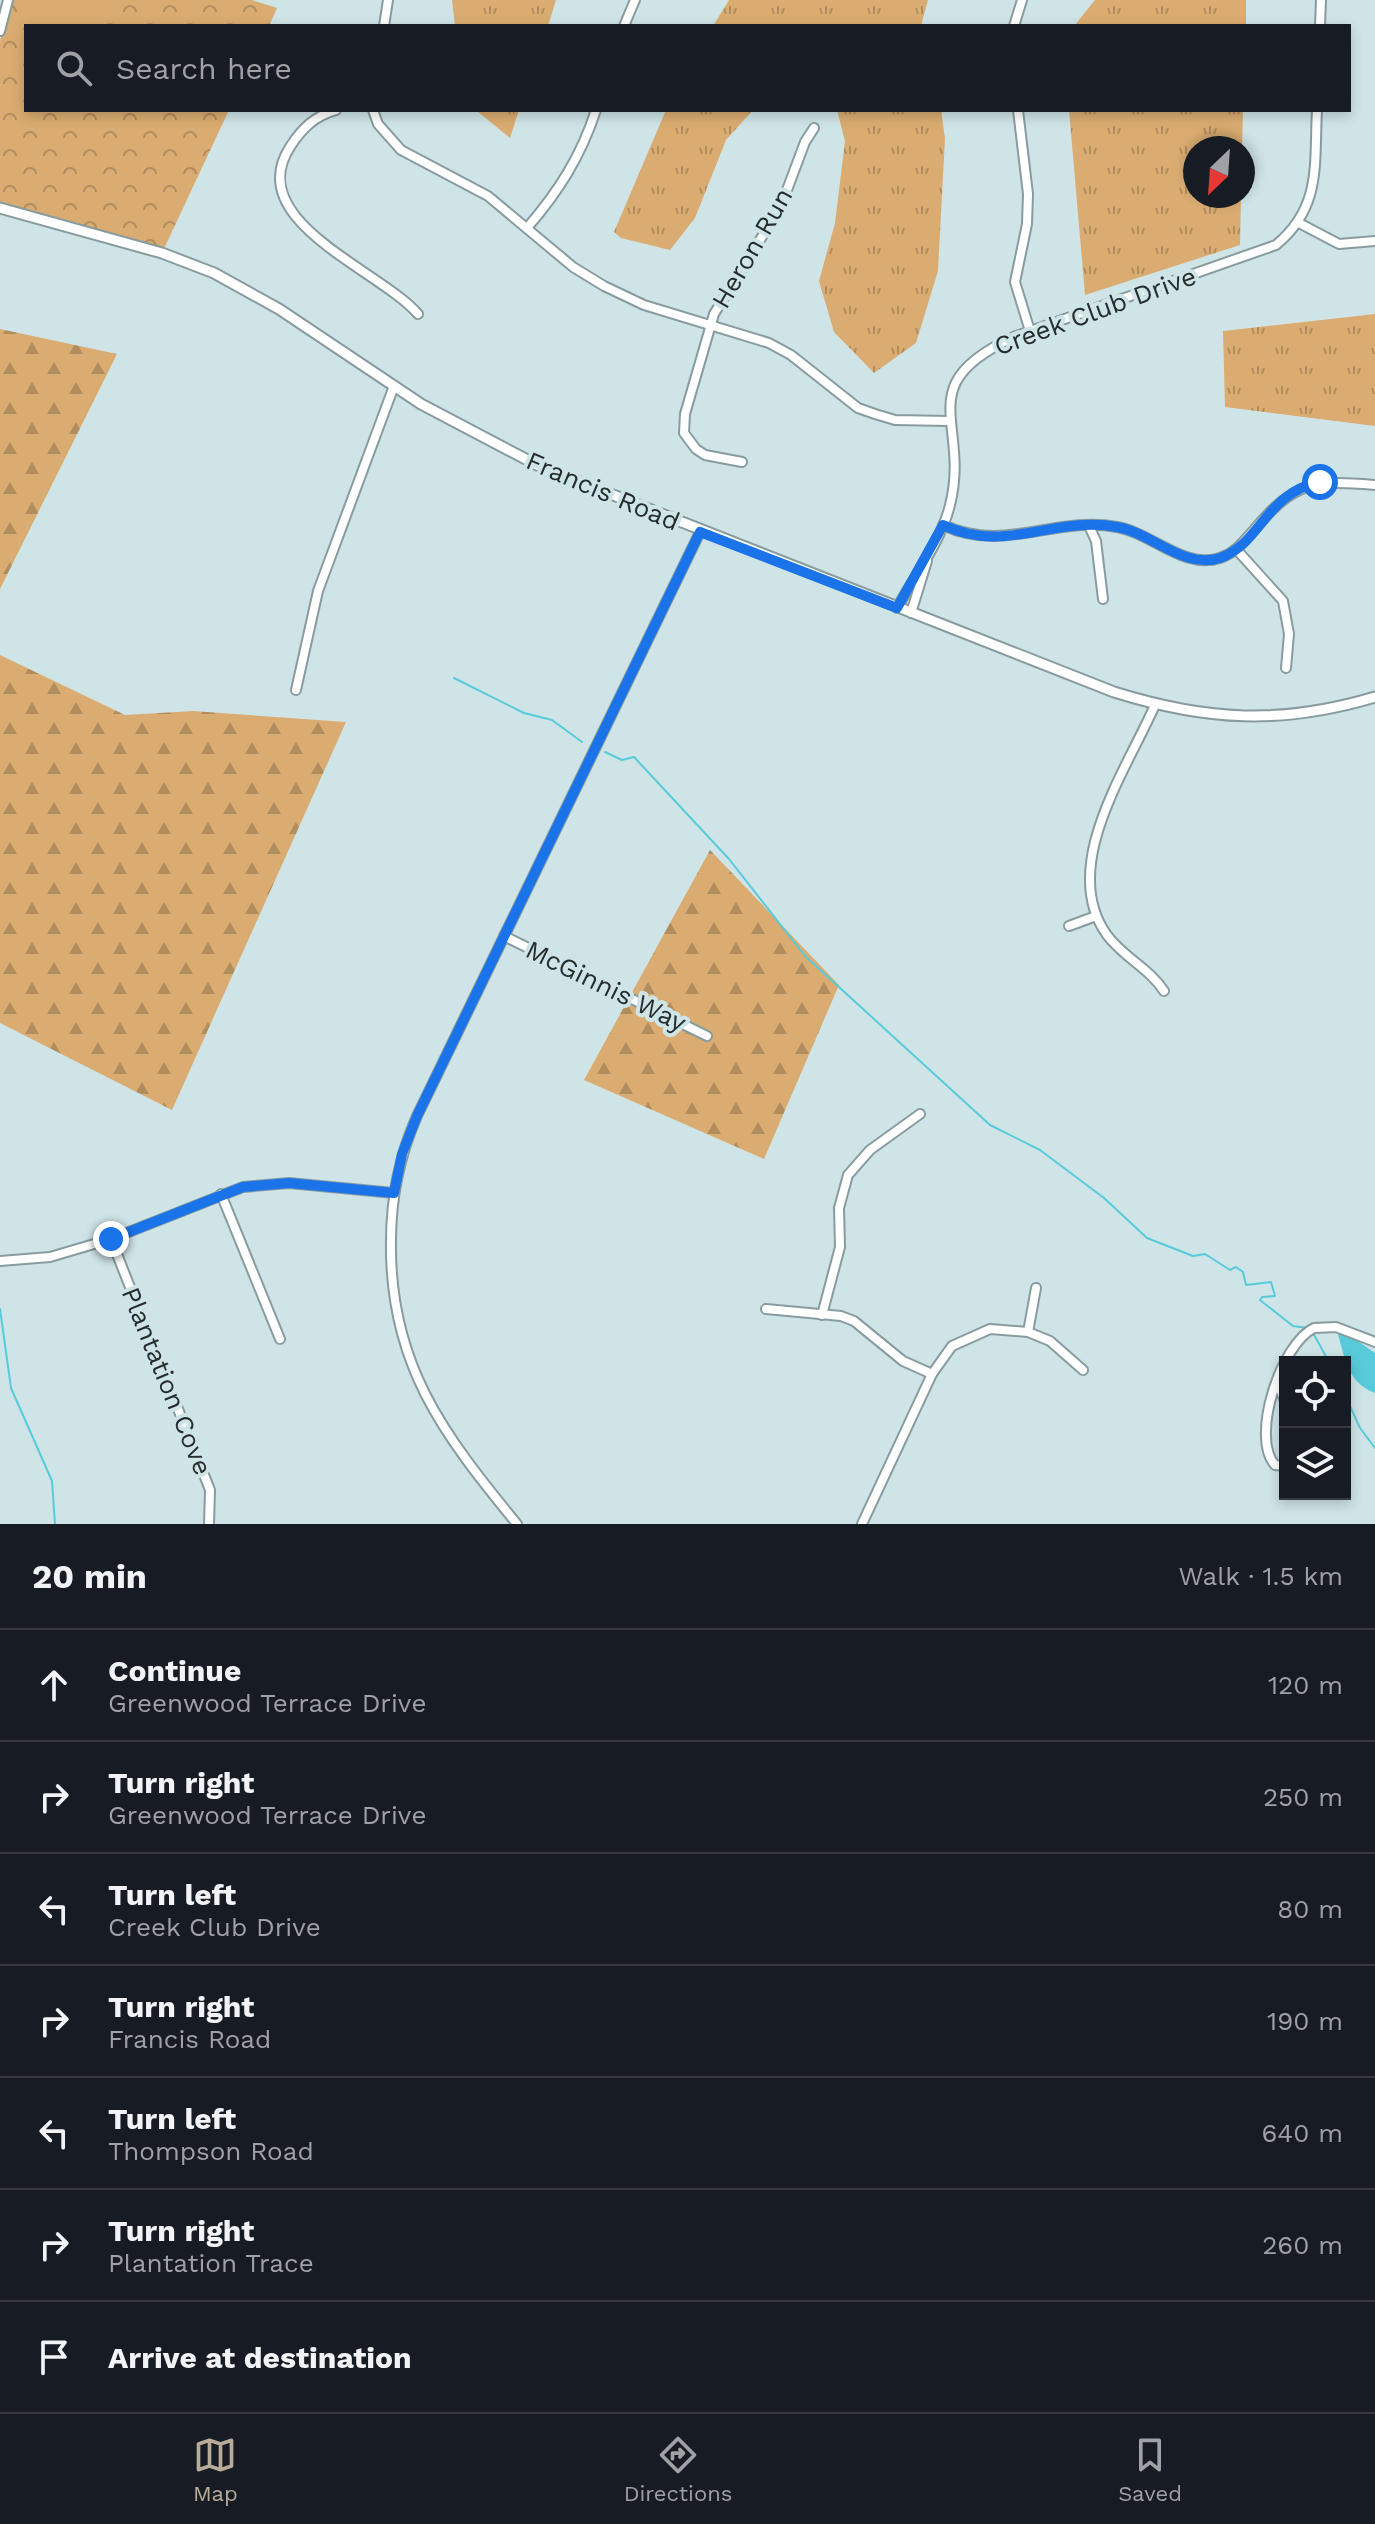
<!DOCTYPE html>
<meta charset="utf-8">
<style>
:root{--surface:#171b24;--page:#20242c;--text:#f1f3f6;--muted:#9ea1a6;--line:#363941;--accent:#b8ab99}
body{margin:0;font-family:"Work Sans",sans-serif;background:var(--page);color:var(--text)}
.controls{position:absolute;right:24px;bottom:24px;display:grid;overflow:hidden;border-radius:0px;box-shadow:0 4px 12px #0003}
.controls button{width:72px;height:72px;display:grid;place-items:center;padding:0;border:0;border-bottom:2px solid var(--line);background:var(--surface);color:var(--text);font:40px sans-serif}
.compass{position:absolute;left:1183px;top:136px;width:72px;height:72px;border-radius:50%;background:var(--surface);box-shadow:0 4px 12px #0003;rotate:205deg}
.stop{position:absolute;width:24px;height:24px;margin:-18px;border:6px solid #1a73e8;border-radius:50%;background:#fff}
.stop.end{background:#1a73e8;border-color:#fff;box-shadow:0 2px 8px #0008}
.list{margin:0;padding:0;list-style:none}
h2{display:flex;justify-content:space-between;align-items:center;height:104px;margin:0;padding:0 32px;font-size:34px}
h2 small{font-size:26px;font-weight:400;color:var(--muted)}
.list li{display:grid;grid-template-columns:52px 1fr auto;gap:24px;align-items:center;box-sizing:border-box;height:112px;padding:0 32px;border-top:2px solid var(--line)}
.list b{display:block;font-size:30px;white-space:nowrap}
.list p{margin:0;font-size:26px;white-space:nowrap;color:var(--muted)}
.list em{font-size:26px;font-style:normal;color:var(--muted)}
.icon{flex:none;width:44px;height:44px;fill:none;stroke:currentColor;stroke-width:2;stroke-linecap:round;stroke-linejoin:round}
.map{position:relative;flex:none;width:1375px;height:1524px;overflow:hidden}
.search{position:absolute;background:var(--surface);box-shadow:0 4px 12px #0003;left:24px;right:24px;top:24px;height:88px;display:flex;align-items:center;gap:20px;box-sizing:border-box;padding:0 28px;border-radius:0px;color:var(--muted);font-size:30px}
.sheet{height:888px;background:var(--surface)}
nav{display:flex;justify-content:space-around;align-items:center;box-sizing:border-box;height:112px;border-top:2px solid var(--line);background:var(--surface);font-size:22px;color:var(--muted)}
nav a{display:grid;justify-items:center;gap:4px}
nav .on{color:var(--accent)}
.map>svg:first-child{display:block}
</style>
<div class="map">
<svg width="1375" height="1524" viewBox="0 0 1375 1524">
<defs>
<pattern id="grass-tufts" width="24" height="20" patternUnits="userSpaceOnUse" patternTransform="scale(2)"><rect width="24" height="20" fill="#daac71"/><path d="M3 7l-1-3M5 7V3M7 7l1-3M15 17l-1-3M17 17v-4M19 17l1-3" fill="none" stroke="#b18c5d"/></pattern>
<pattern id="forest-firs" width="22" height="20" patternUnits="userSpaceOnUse" patternTransform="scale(2)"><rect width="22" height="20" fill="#daac71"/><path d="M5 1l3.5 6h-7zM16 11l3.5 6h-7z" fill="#b18c5d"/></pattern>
<pattern id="park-crowns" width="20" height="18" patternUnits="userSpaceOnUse" patternTransform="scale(2)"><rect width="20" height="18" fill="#daac71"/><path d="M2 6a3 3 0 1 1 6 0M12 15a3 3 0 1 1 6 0" fill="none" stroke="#b18c5d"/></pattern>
</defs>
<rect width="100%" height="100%" fill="#cfe4e7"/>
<!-- grass -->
<g fill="url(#grass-tufts)">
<path d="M 452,0 L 556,0 L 548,26 L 455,26 Z"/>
<path d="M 729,0 L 928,0 L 921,26 L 713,26 Z"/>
<path d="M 1095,0 L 1246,0 L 1246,26 L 1074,26 Z"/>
<path d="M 476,110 L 519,110 L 510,138 L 477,111 Z"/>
<path d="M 666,110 L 753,110 L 726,140 L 695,218 L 670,250 L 621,238 L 614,232 Z"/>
<path d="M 837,110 L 941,110 L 945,138 L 938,271 L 916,343 L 874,373 L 834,332 L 819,281 L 835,223 L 845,141 Z"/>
<path d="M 1069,110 L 1243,110 L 1242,148 L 1195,148 L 1195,196 L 1241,196 L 1240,245 L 1085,295 Z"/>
<path d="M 1375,314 L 1375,426 L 1225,407 L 1223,331 Z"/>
</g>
<!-- forest -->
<g fill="url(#forest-firs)">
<path d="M 0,329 L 117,354 L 0,589 Z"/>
<path d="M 0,655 L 125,715 L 193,711 L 346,722 L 172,1110 L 0,1023 Z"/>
<path d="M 710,850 L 839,985 L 764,1159 L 584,1080 Z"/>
</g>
<!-- park -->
<path fill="url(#park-crowns)" d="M 11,0 L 252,0 L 277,8 L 269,26 L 26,26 L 26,110 L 229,110 L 162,253 L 0,208 L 0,41 Z"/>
<!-- pitch -->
<path fill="#daac71" d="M 31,0 L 114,0 L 100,21 L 89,26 L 26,24 Z"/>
<!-- water -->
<path fill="#58cbdb" d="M 1346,1333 L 1375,1353 L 1375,1393 C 1348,1383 1345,1359 1338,1334 Z"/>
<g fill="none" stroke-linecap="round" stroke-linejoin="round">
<!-- stream -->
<g stroke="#58cbdb" stroke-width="2">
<path d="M 454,678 L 524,713 L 552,720 L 582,742"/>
<path d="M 605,752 L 622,760 L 634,757 L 729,859 L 805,956 L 990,1125 L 1040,1150 L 1104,1198 L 1147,1238 L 1193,1256 L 1205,1254 L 1230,1270 L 1236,1267 L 1243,1272 L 1246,1285 L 1271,1282 L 1275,1296 L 1262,1297 L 1260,1300 L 1293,1326 L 1308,1328"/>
<path d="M 0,1309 L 11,1388 L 52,1481 L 55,1524"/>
<path d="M 1312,1331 L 1329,1362"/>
<path d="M 1345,1395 L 1360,1428 L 1375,1448"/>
</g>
<!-- minor casing -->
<g stroke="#889c9f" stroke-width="12">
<g id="minor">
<path d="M 384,26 L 388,0"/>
<path d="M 624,26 L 635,0"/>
<path d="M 1014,26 L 1022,0"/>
<path d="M 1320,26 L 1321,0"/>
<path d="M 0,31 L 8,0"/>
<path d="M 336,110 C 315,116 302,128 290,147 C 242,221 380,270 418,314"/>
<path d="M 373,110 L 378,124 L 401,150 L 488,196 L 573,267 L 604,286 L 644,305 L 769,343 L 791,355 L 858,408 L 875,414 L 895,420 L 949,421"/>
<path d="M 1018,110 L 1028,194 L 1027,224 L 1015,282 L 1030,331"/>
<path d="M 1299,223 L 1339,244 L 1375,241"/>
<path d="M 527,228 C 559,191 581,156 596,110"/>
<path d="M 742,462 L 705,455 L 696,449 L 684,433 L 685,414 L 714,314 L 781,206 L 805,142 L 814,128"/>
<path d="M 943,525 C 1005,554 1055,515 1117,527 C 1152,533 1184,570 1220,558 C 1235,553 1243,542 1253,531 C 1295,481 1312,480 1375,485"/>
<path d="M 1089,526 L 1096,541 L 1103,599"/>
<path d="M 1236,549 L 1283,601 L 1289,634 L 1286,668"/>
<path d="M 897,608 C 915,575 941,542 950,505 C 971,422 908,385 1016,336 L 1276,245 C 1322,207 1314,164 1317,110"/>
<path d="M 911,613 L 927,561"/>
<path d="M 296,690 L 318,591 L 394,386"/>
<path d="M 1155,705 C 1127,769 1058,867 1107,935 C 1123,957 1150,969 1164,991"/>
<path d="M 1069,926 L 1096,916"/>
<path d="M 504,936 L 707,1036"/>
<path d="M 221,1194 L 280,1339"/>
<path d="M 111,1239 L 210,1490 L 209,1524"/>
<path d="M 0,1261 L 50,1257 L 111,1239 L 243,1187 L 289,1183 L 394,1193"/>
<path d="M 766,1309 L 841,1316 L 854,1321 L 903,1361 L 932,1374"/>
<path d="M 822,1315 L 840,1247 L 839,1208 L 848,1175 L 870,1150 L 920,1114"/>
<path d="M 1028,1332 L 1036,1288"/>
<path d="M 1277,1382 L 1285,1401"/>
<path d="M 1285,1466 L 1275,1465 C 1250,1437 1281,1344 1314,1328 L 1336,1327 L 1375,1342"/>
<path d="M 517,1524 C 443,1434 389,1363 391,1241 C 391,1197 399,1157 417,1116 L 700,532"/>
<path d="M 862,1524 L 932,1374 L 952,1346 L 990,1329 L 1028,1332 L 1050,1341 L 1083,1370"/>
</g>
</g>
<!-- tertiary casing -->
<g stroke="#889c9f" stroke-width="13">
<path id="tertiary" d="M 0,208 L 162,253 L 214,273 L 279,309 L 421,404 L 537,465 L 1114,692 C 1207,721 1281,725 1375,697"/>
</g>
<!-- minor -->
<use href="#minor" stroke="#fff" stroke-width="8"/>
<!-- tertiary -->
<use href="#tertiary" stroke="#fff" stroke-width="9"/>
</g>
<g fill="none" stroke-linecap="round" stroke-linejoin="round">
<!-- route -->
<path stroke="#1a73e8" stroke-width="10" d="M 111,1239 L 243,1187 L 289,1183 L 394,1193 L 402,1154 L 417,1116 L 700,532 L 897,608 L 943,525 C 1005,555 1055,515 1117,527 C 1152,533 1184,570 1220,558 C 1262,543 1265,493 1320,482"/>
</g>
<g text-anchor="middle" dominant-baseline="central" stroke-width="8" stroke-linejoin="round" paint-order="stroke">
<!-- street labels -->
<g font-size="26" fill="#242c2d" stroke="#cfe4e7">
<text transform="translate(752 248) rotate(-60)">Heron Run</text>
<text transform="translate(1095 311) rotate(-20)">Creek Club Drive</text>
<text transform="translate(603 491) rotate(23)">Francis Road</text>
<text transform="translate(606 986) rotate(26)">McGinnis Way</text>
<text transform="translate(167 1381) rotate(68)">Plantation Cove</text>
</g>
</g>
</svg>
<div class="controls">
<button><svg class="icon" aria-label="locate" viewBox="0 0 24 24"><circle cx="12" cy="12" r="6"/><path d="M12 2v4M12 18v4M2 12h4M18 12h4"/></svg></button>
<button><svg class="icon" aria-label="layers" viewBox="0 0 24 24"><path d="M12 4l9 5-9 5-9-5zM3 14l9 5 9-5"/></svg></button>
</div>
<svg class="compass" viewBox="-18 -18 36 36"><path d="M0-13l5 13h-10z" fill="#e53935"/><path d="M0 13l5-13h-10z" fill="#9ea1a6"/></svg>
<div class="stop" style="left:1320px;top:482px"></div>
<div class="stop end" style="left:111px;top:1239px"></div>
<div class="search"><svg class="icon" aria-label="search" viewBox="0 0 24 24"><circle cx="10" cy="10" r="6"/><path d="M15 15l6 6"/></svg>Search here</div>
</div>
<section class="sheet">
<h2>20 min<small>Walk · 1.5 km</small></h2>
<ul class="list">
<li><svg class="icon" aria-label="ahead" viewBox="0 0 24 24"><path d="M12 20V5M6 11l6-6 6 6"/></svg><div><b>Continue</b><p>Greenwood Terrace Drive</p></div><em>120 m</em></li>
<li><svg class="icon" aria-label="right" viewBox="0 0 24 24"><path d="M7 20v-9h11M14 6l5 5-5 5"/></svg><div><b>Turn right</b><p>Greenwood Terrace Drive</p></div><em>250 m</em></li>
<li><svg class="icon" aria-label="left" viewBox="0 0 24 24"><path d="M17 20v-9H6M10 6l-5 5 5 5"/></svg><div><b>Turn left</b><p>Creek Club Drive</p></div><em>80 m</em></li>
<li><svg class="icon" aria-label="right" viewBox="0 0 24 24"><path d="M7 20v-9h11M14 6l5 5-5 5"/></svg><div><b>Turn right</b><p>Francis Road</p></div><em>190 m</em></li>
<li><svg class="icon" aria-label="left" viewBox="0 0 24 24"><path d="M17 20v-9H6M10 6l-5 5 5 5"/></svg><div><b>Turn left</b><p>Thompson Road</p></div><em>640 m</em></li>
<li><svg class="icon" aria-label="right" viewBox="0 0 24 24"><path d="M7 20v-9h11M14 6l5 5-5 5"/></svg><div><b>Turn right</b><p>Plantation Trace</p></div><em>260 m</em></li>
<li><svg class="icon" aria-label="arrive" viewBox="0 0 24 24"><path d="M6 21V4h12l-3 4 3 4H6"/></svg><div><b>Arrive at destination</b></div></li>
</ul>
</section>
<nav>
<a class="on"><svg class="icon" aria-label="map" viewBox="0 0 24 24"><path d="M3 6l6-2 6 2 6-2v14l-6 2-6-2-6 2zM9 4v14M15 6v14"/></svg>Map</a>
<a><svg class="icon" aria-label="directions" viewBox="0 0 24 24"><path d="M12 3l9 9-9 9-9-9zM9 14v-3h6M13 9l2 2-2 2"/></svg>Directions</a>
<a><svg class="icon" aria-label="saved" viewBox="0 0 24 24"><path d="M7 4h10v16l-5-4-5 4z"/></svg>Saved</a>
</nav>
